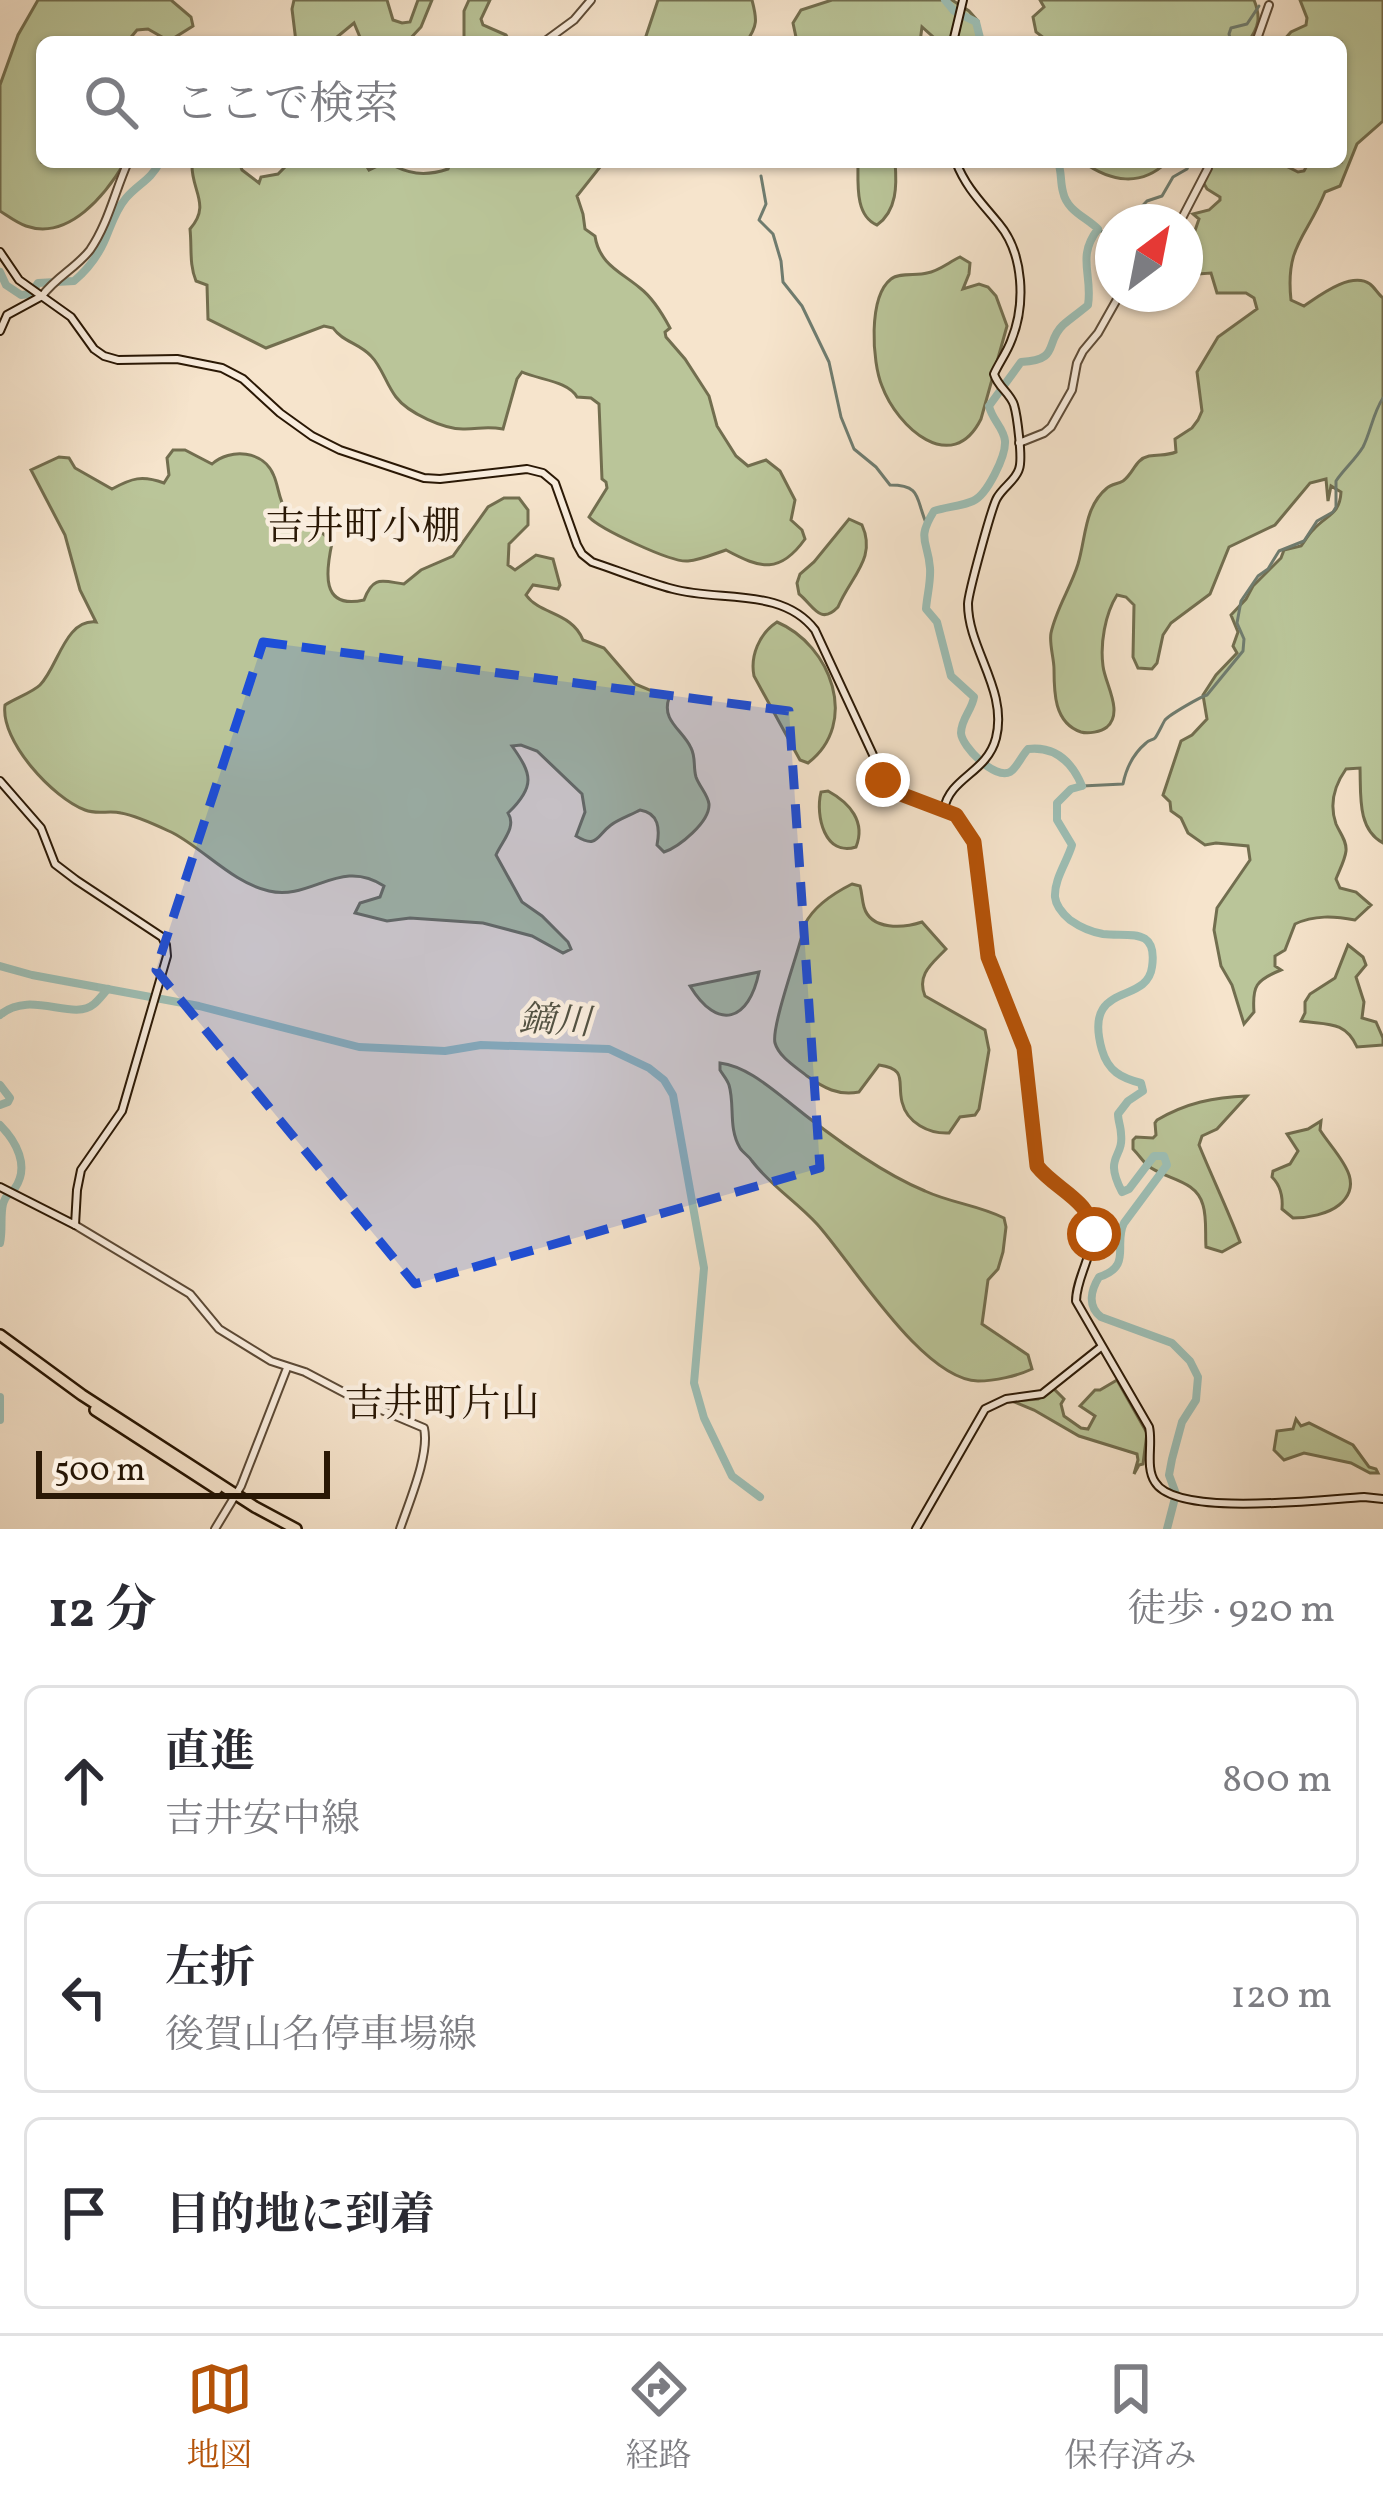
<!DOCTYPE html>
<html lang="ja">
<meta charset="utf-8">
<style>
:root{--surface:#fff;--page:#f2f2f3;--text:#2b2b33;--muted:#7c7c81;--line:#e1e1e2;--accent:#b45309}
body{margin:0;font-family:Vollkorn,"Noto Serif JP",serif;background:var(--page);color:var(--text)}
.compass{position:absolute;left:1095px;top:204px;width:108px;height:108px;border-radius:50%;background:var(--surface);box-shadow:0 3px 9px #0004;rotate:32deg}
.scale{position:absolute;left:36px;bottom:30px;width:294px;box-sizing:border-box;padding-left:12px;border:6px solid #2a1805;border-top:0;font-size:33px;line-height:42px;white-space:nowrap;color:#2a1805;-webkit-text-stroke:9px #f9edde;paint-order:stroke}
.stop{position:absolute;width:36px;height:36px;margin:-27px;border:9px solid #b45309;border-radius:50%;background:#fff}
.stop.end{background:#b45309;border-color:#fff;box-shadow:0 3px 12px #0008}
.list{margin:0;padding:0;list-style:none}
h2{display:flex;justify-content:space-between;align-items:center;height:156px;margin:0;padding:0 48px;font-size:51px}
h2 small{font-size:39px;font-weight:400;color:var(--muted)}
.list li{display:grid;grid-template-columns:78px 1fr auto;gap:36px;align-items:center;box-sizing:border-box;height:192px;margin:0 24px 24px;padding:0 24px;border:3px solid var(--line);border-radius:18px}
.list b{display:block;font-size:45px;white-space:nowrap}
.list p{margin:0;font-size:39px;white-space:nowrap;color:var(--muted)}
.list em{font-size:39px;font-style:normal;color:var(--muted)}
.icon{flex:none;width:66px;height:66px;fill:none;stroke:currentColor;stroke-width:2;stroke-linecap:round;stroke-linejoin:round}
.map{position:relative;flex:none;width:1383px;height:1529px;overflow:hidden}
.search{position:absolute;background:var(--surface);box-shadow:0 3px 9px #0004;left:36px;right:36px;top:36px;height:132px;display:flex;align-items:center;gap:30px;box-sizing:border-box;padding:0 42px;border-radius:18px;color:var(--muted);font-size:45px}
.sheet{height:804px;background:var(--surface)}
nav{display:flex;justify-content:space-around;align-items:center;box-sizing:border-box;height:168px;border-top:3px solid var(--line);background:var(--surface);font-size:33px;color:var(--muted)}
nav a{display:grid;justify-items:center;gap:6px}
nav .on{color:var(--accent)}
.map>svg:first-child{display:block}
</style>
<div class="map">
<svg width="1383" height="1529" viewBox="0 0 1383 1529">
<rect width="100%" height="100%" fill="#f6e4cc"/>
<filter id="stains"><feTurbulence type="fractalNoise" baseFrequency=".00167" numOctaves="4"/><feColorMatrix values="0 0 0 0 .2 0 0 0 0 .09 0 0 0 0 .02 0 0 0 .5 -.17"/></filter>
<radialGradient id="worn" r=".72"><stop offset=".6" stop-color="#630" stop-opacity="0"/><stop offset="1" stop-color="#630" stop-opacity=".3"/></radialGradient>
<!-- green -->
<g fill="#bac599" stroke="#726e4f" stroke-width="3">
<path d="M 38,0 L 171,0 L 191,17 L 193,26 L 169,41 L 148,29 L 137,30 L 127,42 L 42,42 L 42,162 L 125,162 C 106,194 69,241 26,226 C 17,223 8,216 0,211 L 0,85 L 18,35 Z"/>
<path d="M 294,0 L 387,0 L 393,20 L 402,23 L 410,22 L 418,0 L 432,0 L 421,27 L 407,42 L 362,42 L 354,23 L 331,42 L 296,42 L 292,9 Z"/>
<path d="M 469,0 L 490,0 L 481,19 L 483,25 L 506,35 L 510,42 L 464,42 L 464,11 Z"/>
<path d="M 658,0 L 752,0 C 757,19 758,26 746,42 L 644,42 Z"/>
<path d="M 832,0 L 952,0 L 969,11 L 978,21 L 979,42 L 939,42 L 922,27 L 920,42 L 797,42 L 793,23 L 801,10 Z"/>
<path d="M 1040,0 L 1254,0 C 1261,17 1259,27 1248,42 L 1037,42 L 1044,38 L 1036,32 L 1033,17 L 1044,7 Z"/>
<path d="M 1300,0 L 1383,0 L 1383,121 L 1357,144 L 1340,186 L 1325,192 C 1307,237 1285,245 1291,300 L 1304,306 C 1319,296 1351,271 1370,284 C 1375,288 1378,294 1383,298 L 1383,843 C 1357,829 1361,795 1360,768 L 1346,769 C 1334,786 1329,804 1336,824 C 1340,833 1347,841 1346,851 C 1345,860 1339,871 1336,879 L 1340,888 L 1356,892 L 1371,905 L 1355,920 C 1334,916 1314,915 1295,924 L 1285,950 L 1275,956 L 1275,966 L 1281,970 C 1256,980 1252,986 1254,1012 L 1244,1024 L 1232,985 L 1221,966 L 1214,930 L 1217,908 L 1250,860 L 1248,846 L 1216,843 L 1205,845 L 1188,833 L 1181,818 L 1171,811 L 1170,802 L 1163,795 L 1181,741 L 1192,735 L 1207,719 L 1203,695 L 1216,675 L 1237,653 L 1233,646 L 1238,632 L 1231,615 L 1246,599 L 1253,586 L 1281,558 L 1284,550 L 1301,546 C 1305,541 1308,535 1313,530 C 1326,515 1340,515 1341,492 L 1331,486 L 1328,501 L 1326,479 L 1310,483 L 1275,525 L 1229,547 L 1210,594 L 1171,623 L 1163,635 L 1157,663 L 1152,669 L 1138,668 L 1133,657 L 1134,605 L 1126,597 L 1117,595 C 1105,614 1100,644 1103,666 C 1105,684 1124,712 1107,727 C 1101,732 1088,734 1081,732 C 1054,723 1054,692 1054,669 C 1054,658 1049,644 1051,633 C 1056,609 1071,587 1078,564 C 1086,538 1084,507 1107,488 C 1111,484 1118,484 1123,481 C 1134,473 1135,459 1149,456 C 1160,454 1166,456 1176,452 L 1175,439 L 1192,428 L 1198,420 L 1202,411 L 1197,372 L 1218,337 L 1257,309 L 1254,298 L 1246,293 L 1217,293 L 1211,273 L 1185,275 L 1185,247 L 1191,242 L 1199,219 L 1193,214 L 1209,210 L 1220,200 L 1220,197 L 1207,189 L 1203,182 L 1211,162 L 1278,162 L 1298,172 L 1304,171 L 1309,162 L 1341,162 L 1341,135 L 1345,127 L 1341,119 L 1341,42 L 1282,42 L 1291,32 L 1306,25 L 1307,18 Z"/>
<path d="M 192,162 L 239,162 L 242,170 L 259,183 L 261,177 L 278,174 L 290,162 L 364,162 L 369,170 L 386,162 C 408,174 424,177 448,169 L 451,162 L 604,162 L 577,196 L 583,214 L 585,229 L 595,236 C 599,264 621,272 640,288 C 653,298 662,313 670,328 L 665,332 L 666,337 L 685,359 L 709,396 L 717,426 L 736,456 L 748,466 L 766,460 L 780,471 L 795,500 L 791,520 L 802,530 L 805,539 C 780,574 761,569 726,550 C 714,554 700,560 688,561 C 672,563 600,529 589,517 L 607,488 L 606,482 L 602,479 L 599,404 L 591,398 L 577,397 C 568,381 540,380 522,372 L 517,379 L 503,429 C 485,426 480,429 465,429 C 445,430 408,413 396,397 C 386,384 382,367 371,356 C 359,343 343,342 333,328 L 324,326 L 266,348 L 208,319 L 207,285 L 196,281 C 189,264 192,248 190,229 C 212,204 190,190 192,162 Z"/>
<path d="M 858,162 L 895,162 C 897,185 897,211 877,225 C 855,216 858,184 858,162 Z"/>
<path d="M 1083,162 L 1167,162 C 1141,187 1111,182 1083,162 Z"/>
<path d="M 960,257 L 970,263 L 969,274 L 963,289 L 979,284 L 988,287 L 996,296 L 1007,326 L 981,419 C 952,477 897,427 882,386 C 872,362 868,297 891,279 C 899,272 917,276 927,273 C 939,271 949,262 960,257 Z"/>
<path d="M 173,450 L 185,450 L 212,464 C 230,448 264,450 274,476 C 279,488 279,502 287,512 C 300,529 315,521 332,543 C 326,571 320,610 364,600 C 373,575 382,581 404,584 L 421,570 L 453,556 L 488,507 L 504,498 L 519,498 L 528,510 L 528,525 L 509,544 L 508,565 L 515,570 L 536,555 L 553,559 L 560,585 L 558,589 L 533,585 L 526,595 C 540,615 572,612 583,640 L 604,648 L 635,684 L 669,698 C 661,721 683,730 691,748 C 696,757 693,767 696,777 C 699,786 708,795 709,804 C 710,822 679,847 664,852 L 657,845 C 660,829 659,813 640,810 C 633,814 617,820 611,825 C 596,836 598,849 576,836 L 585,812 L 582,794 L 537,751 L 521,745 L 512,746 C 532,774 536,786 508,813 C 517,827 502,841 496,855 L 522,902 L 542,916 L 568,942 L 571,949 L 563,953 L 532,936 L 483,923 L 410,918 L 387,921 L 355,913 L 360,903 L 380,897 L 384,886 C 340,857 311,901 269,891 C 233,883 205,850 173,833 C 158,826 138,816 121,813 C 109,810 97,815 85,810 C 53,798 0,741 5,705 C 14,699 33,692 40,685 C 58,667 65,619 96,622 L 80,590 L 65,535 L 31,470 L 59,457 L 69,458 L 75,468 L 112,489 C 132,478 142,475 164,483 L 169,475 L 167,458 Z"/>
<path d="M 849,519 L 862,525 C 877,558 851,576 838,607 C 820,626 813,605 799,594 L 797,583 L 800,574 L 814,562 Z"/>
<path d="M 777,622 C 831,645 860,723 808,763 L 800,760 L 754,676 C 750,656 759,634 777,622 Z"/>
<path d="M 828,791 C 850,803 866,822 856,847 C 825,857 815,816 821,792 Z"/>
<path d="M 852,884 L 860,886 C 862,893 862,900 864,907 C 871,931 904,928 922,922 L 946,949 C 933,963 916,974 925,996 L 985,1030 L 989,1050 L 979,1109 L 975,1115 L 960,1117 L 949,1133 C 929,1134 907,1123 902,1102 C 897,1082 908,1069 879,1065 L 859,1092 C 838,1096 824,1088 807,1076 C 796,1067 779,1057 775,1043 C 771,1026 800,948 805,924 C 814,906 834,893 852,884 Z"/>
<path d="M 1348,945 L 1363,957 L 1366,965 L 1356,977 L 1364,1002 L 1362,1018 L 1376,1022 L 1383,1038 L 1383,1045 L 1357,1047 C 1345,1020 1326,1025 1301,1021 L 1305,1013 L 1305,1002 L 1310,994 L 1335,978 Z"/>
<path d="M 759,972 C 749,1021 718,1032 690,986 Z"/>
<path d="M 720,1063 C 744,1066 766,1084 785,1099 C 823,1130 879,1172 925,1191 C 951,1203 978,1205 1004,1218 L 1006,1227 L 1003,1252 L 998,1269 L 988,1280 L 982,1324 L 1028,1355 L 1032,1369 C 1017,1376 995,1381 978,1381 C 923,1380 853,1264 817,1224 C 796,1201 771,1186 752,1161 C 749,1156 743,1153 740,1148 C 728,1128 735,1105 729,1085 C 727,1079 723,1075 720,1070 Z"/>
<path d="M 1247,1096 L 1217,1129 L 1202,1136 L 1199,1145 C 1212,1177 1228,1210 1240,1242 L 1222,1252 L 1206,1247 C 1205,1234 1207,1218 1203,1205 C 1196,1179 1165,1180 1147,1165 C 1142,1160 1138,1154 1133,1149 L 1133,1140 L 1136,1137 L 1153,1138 L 1156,1135 L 1155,1123 L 1157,1120 C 1186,1103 1214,1097 1247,1096 Z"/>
<path d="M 1321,1121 L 1320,1130 C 1335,1154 1368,1181 1339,1205 C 1328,1214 1308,1218 1293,1218 L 1282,1209 C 1283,1197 1281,1186 1272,1177 L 1273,1171 L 1290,1164 L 1298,1151 L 1287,1134 L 1308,1129 Z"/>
<path d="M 1117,1380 L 1147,1433 L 1143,1464 L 1139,1465 L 1134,1474 L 1138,1460 L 1137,1454 L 1079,1436 L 1034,1410 L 1012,1401 L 1038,1399 L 1054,1389 L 1064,1399 L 1061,1404 L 1064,1416 L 1081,1428 L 1088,1429 L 1095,1416 L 1080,1406 L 1095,1390 L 1100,1390 Z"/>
<path d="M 1296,1419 L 1301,1426 L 1309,1423 L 1353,1445 L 1369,1467 L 1376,1469 L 1378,1473 L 1370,1473 L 1351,1463 L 1304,1453 L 1284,1460 L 1274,1450 L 1277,1431 L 1293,1429 Z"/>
</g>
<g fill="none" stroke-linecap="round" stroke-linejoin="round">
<!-- stream -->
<g stroke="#6f7c6f" stroke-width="3">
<path d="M 1231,42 L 1229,34 L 1231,28 L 1247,24 L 1259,6"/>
<path d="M 761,176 L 766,204 L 759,220 L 773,234 L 781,261 L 783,282 L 802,306 L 829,362 L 841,417 L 854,449 L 876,467 L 890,485 C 923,485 915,499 927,525"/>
<path d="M 1127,222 L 1147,201 L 1162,196 L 1173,177 L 1187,169 L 1190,162"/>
<path d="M 1098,229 L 1104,233 L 1113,231"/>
<path d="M 1082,786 L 1123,784 C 1126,769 1133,754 1146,743 C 1149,740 1153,740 1155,738 C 1157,736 1163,723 1165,720 C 1169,715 1200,697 1207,695 L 1243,651 L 1244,639 L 1237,623 L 1241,601 L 1258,576 L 1268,569 L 1279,551 L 1304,541 L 1317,521 L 1333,512 L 1336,507 L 1336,481 C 1344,469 1355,460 1363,447 C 1371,431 1373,413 1383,398"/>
</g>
<!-- river -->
<g stroke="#9dbfb6" stroke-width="8">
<path d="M 945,0 L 954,11 L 976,22 L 981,42"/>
<path d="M 1058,162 C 1062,173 1060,181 1063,192 C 1067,211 1086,217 1098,229 C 1076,257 1093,275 1088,305 C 1080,312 1071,318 1063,325 C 1044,343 1061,360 1021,362 L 989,406 C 992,420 1004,428 1005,441 C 1006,456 987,495 973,501 C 962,506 946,507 934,511 C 916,540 928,540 930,568 C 931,582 927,595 926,609 L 937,622 L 951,676 L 974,697 C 972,710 961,719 961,733 C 962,747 995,780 1010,772 C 1017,768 1022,755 1028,749 C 1055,746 1072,762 1082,786 L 1071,789 L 1057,803 L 1057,820 L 1072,845 C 1067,862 1054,879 1055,897 C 1056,907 1063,914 1070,920 C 1080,927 1091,932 1103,934 C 1128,937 1158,926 1152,967 C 1147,1006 1082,980 1102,1050 C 1108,1071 1121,1078 1141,1083 L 1143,1091 L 1128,1101 L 1118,1114 C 1118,1121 1121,1127 1121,1134 C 1124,1159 1103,1155 1122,1192 L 1129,1189 L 1154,1156 L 1164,1156 L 1167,1165 L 1124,1223 C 1113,1245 1133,1266 1099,1277 C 1091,1290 1087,1306 1101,1317 L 1172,1343 L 1190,1361 L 1198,1377 L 1196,1400 L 1182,1422 L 1172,1459 L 1169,1475 L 1176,1494 L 1167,1529"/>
<path d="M 0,272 L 6,285 L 21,295 L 31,294 L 38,283 L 74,281 C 86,271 97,257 104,242 C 111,226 115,211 126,198 C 139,183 150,181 160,162"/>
<path d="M 0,966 L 32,975 L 199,1006 L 359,1047 L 445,1051 L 481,1045 L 609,1049 L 649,1068 L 664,1080 L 673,1095 L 704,1268 L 694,1383 L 704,1418 L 732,1476 L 760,1497"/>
<path d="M 0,1015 C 30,989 73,1022 94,1004 C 99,1000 103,994 108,989"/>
<path d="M 0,1085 L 10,1098 L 8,1102 L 0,1105"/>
<path d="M 0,1125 C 16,1141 30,1166 15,1188 C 7,1200 8,1190 3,1204 C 0,1216 3,1230 0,1243"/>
<path d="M 0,1397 L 0,1420"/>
</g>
<!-- tertiary casing -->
<g stroke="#5d4b37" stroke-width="10">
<g id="tertiary">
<path d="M 544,42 L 574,20 L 591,0"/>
<path d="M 1256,42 L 1269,5"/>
<path d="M 1180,222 L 1208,168 L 1208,162"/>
<path d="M 42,296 C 56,277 76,268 90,250 C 108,224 115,191 128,162"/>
<path d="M 1019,443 L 1044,433 L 1051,427 L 1072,390 L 1077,363 L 1083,351 L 1098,333 L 1120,294"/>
<path d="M 75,1225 L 190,1294 L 219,1329 L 271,1361 L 305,1372 L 360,1401 L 424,1428 C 430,1454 409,1502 400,1529"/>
<path d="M 215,1529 L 241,1486 L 287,1368"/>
</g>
</g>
<!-- secondary casing -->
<g stroke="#2a1805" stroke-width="10">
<g id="secondary">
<path d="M 953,42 L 963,0"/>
<path d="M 0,252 L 19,280 L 71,317 L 94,349 L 104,356 L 118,360 L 177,359 L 222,368 L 243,379 L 280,413 L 312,436 L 340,450 L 424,478 L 440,479 L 527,469 L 543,473 L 555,483 L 577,545 L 582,554 L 592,562 C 619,571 646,582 673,589 C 720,602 782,587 815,630 L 887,785 L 898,793 L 957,815 L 973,842 L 989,963 L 1024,1049 L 1037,1166 C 1051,1184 1075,1192 1087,1210 C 1106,1237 1076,1272 1076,1301 L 1149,1427 C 1153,1444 1145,1467 1155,1482 C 1176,1518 1323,1499 1364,1497 L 1383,1499"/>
<path d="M 0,331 L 7,315 L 42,296"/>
<path d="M 0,781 L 41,828 L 55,864 L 76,880 L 162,937 L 166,945 L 167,956 L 122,1111 L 81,1170 L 77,1190 L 75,1225 L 0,1187"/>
<path d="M 944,809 C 950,777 987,773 996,738 C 1008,690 968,649 968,604 C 968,594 992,506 997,498 C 1003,487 1016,480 1019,469 C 1023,459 1017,415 1014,405 C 1010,393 998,387 994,374 C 999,363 1007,352 1011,341 C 1026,305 1024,254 999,224 C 982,203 966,188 956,162"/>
<path d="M 916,1529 L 985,1409 L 1006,1399 L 1042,1394 L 1101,1347"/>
</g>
</g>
<!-- trunk casing -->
<g stroke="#2a1805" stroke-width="14">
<g id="trunk">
<path d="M 0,1335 L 82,1395 L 255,1507 L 296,1529"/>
<path d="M 95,1410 L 217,1489"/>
</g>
</g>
<!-- tertiary -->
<use href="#tertiary" stroke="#f9edde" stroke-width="6"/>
<!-- secondary -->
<use href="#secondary" stroke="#f9edde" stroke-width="6"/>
<!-- trunk -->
<use href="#trunk" stroke="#f6e4cc" stroke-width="9"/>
</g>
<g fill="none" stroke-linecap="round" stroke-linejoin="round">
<!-- route -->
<path stroke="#b45309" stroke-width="15" d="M 883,780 L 898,793 L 956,815 L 974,842 L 988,957 L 1024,1048 L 1037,1166 C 1057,1191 1090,1199 1094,1234"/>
</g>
<!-- marked area -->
<path fill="#1d4ed8" fill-opacity="0.2" stroke="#1d4ed8" stroke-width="9" stroke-dasharray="24 15" stroke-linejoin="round" d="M 263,642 L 789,711 L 820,1168 L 415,1284 L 156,970 Z"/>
<g text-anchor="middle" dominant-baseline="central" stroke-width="9" stroke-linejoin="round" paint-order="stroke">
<!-- water labels -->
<g font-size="36" font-style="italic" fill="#525243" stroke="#f9edde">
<text transform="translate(555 1023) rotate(3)">鏑川</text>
</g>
<!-- quarter labels -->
<g font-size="39" fill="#2a1805" stroke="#f9edde">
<text x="363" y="529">吉井町小棚</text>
<text x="442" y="1406">吉井町片山</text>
</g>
</g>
<rect width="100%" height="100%" filter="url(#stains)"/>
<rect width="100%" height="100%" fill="url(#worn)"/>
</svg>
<svg class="compass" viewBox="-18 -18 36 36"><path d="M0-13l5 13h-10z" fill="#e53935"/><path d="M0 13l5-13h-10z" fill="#7c7c81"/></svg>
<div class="scale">500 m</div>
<div class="stop" style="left:1094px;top:1234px"></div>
<div class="stop end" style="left:883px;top:780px"></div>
<div class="search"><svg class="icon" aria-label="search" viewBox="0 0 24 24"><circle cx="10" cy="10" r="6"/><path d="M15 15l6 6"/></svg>ここで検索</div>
</div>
<section class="sheet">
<h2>12 分<small>徒歩 · 920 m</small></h2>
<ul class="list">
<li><svg class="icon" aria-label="ahead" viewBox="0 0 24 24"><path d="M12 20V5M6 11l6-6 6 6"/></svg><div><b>直進</b><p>吉井安中線</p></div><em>800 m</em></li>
<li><svg class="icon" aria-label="left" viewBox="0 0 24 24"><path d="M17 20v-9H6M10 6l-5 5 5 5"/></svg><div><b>左折</b><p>後賀山名停車場線</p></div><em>120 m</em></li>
<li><svg class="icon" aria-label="arrive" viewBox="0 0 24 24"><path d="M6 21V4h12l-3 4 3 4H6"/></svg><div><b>目的地に到着</b></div></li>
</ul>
</section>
<nav>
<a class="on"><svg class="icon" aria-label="map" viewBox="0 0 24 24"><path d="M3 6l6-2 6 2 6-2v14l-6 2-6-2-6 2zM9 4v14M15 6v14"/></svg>地図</a>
<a><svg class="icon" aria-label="directions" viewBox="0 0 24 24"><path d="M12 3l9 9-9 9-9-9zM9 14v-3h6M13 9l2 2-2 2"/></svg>経路</a>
<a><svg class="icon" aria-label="saved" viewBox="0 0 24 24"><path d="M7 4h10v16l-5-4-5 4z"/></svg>保存済み</a>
</nav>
